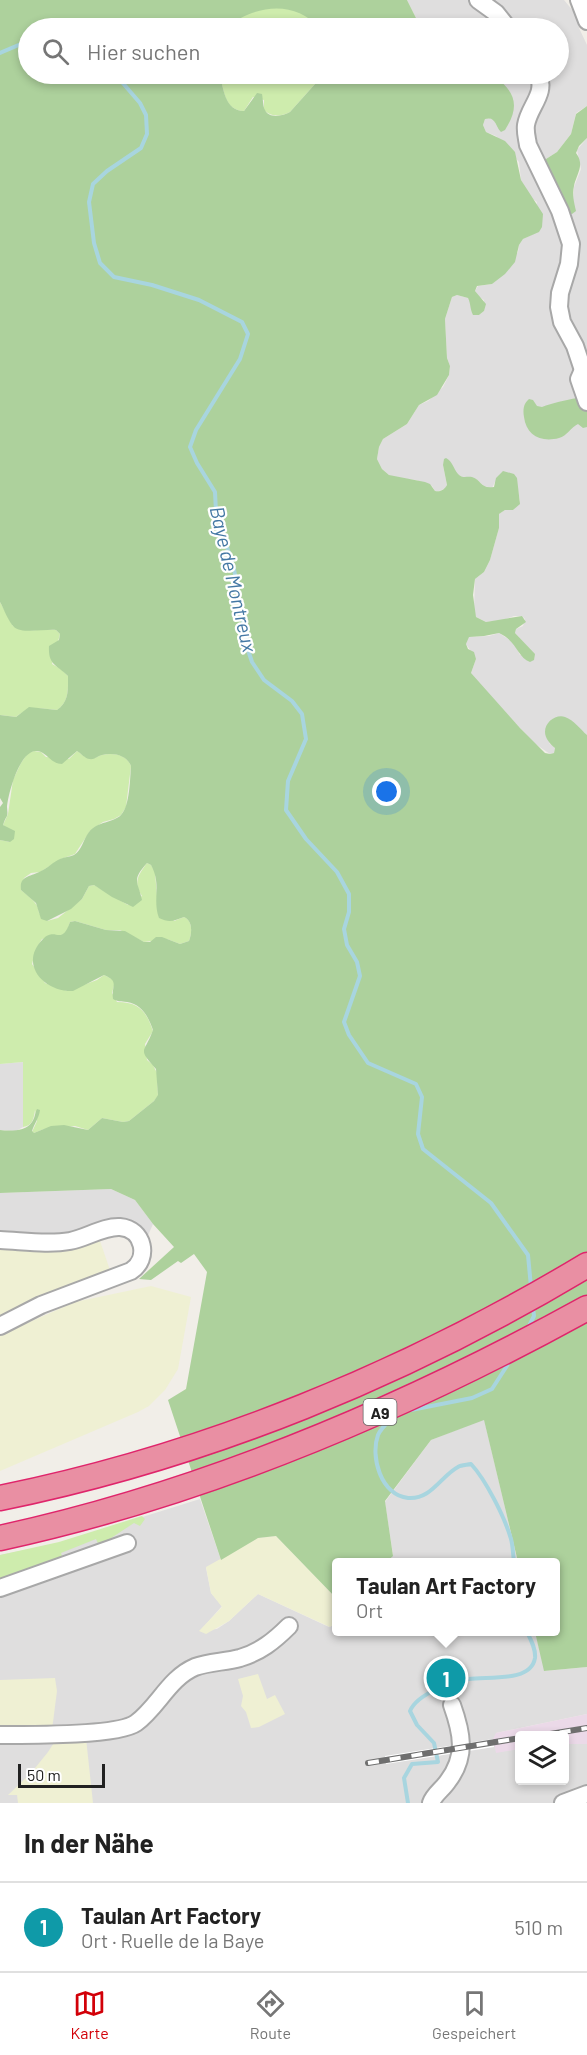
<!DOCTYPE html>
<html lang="de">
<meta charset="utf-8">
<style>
:root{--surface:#fff;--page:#f6f6f6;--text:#222;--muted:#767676;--line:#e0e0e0;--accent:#d20008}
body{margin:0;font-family:Barlow,sans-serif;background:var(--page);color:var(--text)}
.controls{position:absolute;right:18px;bottom:18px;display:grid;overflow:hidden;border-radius:6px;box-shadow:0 3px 9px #0003}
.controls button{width:54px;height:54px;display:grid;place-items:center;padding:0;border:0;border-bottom:2px solid var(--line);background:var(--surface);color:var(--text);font:30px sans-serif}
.scale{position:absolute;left:18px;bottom:15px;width:87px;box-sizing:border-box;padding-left:6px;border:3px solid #212121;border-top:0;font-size:16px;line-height:21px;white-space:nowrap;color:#212121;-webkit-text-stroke:4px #fff;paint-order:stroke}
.you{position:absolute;left:387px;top:792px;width:21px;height:21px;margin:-15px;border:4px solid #fff;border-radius:50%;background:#1a73e8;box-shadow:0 0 0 9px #1a73e833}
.badge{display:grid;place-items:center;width:39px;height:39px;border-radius:50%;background:var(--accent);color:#fff;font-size:20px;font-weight:700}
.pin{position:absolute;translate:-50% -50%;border:3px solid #fff;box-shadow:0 2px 6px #0006}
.popup{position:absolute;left:332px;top:1558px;width:228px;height:78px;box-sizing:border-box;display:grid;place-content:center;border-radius:6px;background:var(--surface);filter:drop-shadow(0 2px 4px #0005);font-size:20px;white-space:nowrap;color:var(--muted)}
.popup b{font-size:22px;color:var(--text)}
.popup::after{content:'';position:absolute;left:50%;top:100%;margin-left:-12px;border:12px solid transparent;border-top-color:var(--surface)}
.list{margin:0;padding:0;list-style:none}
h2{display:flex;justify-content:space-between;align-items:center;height:78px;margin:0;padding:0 24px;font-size:26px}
h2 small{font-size:20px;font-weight:400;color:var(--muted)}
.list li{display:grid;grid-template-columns:39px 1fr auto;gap:18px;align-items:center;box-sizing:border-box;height:90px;padding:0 24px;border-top:2px solid var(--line)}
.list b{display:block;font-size:22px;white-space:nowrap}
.list p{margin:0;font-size:20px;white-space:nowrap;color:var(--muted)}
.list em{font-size:20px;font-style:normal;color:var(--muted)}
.icon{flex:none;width:33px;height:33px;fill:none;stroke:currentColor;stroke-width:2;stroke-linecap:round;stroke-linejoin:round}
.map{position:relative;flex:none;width:587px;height:1803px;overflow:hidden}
.search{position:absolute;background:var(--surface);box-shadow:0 3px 9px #0003;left:18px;right:18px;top:18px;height:66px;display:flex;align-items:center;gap:15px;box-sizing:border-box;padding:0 21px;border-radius:33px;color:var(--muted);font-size:22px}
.sheet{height:168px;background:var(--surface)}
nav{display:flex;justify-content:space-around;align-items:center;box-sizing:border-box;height:84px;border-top:2px solid var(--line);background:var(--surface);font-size:16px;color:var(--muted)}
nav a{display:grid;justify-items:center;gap:3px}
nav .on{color:var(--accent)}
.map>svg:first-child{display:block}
</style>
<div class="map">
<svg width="587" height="1803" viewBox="0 0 587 1803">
<rect width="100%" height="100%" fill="#f1eee8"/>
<!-- residential -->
<g fill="#dfdede">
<path d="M 407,0 L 564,0 L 579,18 L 579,28 L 587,45 L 587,106 L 576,113 L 571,134 L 557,152 L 546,159 L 573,199 L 574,187 L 581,169 L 577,150 L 587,138 L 587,735 L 583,732 L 549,743 L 555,748 L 554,753 L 550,754 L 534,743 L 472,676 L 471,673 L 476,659 L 466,644 L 468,637 L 489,636 L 499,633 L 514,643 L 520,655 L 534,654 L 515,633 L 516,629 L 523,626 L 525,619 L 522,616 L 514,616 L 503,620 L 486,622 L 476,617 L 474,611 L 475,579 L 484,572 L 490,560 L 499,528 L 499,514 L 505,510 L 513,510 L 520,501 L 517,485 L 495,482 L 492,488 L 484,486 L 476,479 L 462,477 L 443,465 L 447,485 L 445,489 L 439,491 L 435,491 L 432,486 L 416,480 L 395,478 L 389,475 L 382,469 L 377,459 L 379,447 L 383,439 L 407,424 L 419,405 L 428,401 L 443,387 L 449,375 L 450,366 L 447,358 L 445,319 L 452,297 L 457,295 L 468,298 L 471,303 L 472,313 L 474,315 L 479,315 L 484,311 L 484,300 L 479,297 L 475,291 L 478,286 L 492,284 L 518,252 L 519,245 L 523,239 L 531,235 L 537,202 L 530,197 L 521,180 L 519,162 L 496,136 L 486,132 L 483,125 L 485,119 L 489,118 L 494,120 L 498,128 L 499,79 L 492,74 L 558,74 L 558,28 L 421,28 Z"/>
<path d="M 23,1062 L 23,1127 L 16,1131 L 0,1130 L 0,1064 Z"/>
<path d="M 111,1189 L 135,1200 L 153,1224 L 146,1240 L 138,1229 L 69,1236 L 0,1234 L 0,1193 Z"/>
<path d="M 484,1419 L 518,1562 L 386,1562 L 393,1555 L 385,1502 L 431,1440 Z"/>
<path d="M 200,1499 L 221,1560 L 206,1568 L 211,1593 L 222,1606 L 200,1631 L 217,1629 L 229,1621 L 258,1594 L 329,1627 L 336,1623 L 336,1632 L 535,1632 L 545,1671 L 587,1667 L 587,1714 L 496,1733 L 496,1752 L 519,1749 L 520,1780 L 564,1780 L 565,1744 L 587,1744 L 587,1803 L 0,1803 L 0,1555 L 59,1543 Z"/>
</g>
<!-- industrial -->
<path fill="#ebd9e8" d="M 587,1714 L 587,1744 L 565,1744 L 564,1736 L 520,1736 L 519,1749 L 496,1753 L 493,1739 L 496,1733 Z"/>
<!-- farmland -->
<g fill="#eff0d3">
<path d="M 100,1241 L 111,1273 L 0,1319 L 0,1247 L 61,1249 Z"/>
<path d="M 151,1286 L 191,1297 L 178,1369 L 165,1390 L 149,1406 L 138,1412 L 0,1471 L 0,1335 L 75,1302 Z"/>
<path d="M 276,1536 L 336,1598 L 336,1623 L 330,1627 L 258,1594 L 229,1621 L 206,1634 L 199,1631 L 222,1607 L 211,1593 L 206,1567 L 258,1538 Z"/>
<path d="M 258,1674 L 267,1699 L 275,1695 L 285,1714 L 259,1727 L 251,1728 L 246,1712 L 241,1706 L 243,1696 L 238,1679 Z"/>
<path d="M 55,1678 L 57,1691 L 52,1730 L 0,1732 L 0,1680 Z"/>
<path d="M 57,1738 L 86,1738 L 93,1803 L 18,1803 L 17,1795 L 8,1795 L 31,1773 L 48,1752 Z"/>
</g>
<!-- grass -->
<g fill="#ceecad">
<path d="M 269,2 C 294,3 306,5 319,28 L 226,28 L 246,14 Z"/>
<path d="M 220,74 L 324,74 L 290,112 C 281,117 271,117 264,110 L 264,100 L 253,97 L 244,111 C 225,111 223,89 220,74 Z"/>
<path d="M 0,602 L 13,626 C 30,633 38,629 56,630 L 60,634 L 52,664 L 61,669 L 68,676 C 68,690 69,702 57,710 C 42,708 28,706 16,717 L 0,715 Z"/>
<path d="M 34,751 L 41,752 L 46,757 L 69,759 L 77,751 C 82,754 86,760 94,758 C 97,758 99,755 102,755 C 114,752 127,755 131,766 L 126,807 L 121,815 L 114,819 L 103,822 L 90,831 L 75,854 L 61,859 L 40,872 L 31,873 L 24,878 L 21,890 C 28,896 39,903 39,913 L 47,921 L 58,918 L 82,899 L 89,886 L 94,885 L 128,905 L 142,896 C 133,883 138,875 147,863 L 151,865 L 155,872 L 157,896 L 174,921 L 184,917 C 193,921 192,933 189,941 L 180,944 L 167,939 L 144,942 L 120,930 L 106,930 L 75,921 L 70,922 L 66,934 L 42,939 L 36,949 L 32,964 L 45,983 L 67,991 L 97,980 L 104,975 L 112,979 L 115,982 L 112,993 L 117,1002 C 138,1002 146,1010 153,1031 L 145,1044 L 147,1060 L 153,1065 L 157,1073 L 158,1096 L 154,1101 L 129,1121 L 123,1122 L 102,1118 L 88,1130 L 75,1126 L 44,1129 L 34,1133 L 32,1132 L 37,1121 L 35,1110 C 34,1119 32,1126 23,1127 L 23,1062 L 0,1064 L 0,840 L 10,842 L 7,828 L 3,825 L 8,814 L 13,780 L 21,763 L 28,753 Z"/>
<path d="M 142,1516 L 145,1519 L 140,1526 L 134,1523 L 99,1546 L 96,1539 L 61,1553 L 63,1559 L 0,1584 L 0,1555 L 59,1542 Z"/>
</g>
<!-- forest -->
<g fill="#add19c">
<path d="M 0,0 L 407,0 L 421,28 L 319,28 C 296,0 255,4 226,28 L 28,28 L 28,74 L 220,74 C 223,88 225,111 244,111 L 257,93 L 262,94 C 263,99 263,107 265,110 C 269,119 283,116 290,112 L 324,74 L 492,74 C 515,91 521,105 505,130 L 501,132 C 495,126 496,116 485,119 L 483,125 L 486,132 L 505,141 L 515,152 L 521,180 L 543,214 L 542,227 L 539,232 L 523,239 L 519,245 L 515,262 L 505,274 L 492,284 L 477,286 L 475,291 L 486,304 L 484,311 L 479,315 L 473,315 C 470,310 471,304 468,298 L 457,295 L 452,297 L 445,319 L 447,358 L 450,366 L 449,375 L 437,395 L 419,405 L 407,424 L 383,439 L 379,447 L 377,459 L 382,469 L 389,475 L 425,482 L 430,484 L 435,491 C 441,492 444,490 447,485 L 443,465 L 444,459 L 446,458 C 453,462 453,468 458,474 C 463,479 466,476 472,477 C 482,480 480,489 494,487 L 496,478 L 503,471 L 514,474 L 517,478 L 520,504 L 513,510 L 505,510 L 499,514 L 499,528 L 490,560 L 484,572 L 475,579 L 473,595 L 476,617 L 486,622 L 522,616 L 526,622 L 516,629 L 515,633 L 535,654 L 534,660 L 530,662 C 517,657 517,641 499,633 L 484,636 L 469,637 L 466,644 L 468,649 L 474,652 L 476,659 L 471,673 L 520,728 L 545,753 L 550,754 L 554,753 L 555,748 C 550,744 545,738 545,732 C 545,722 556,714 565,717 C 574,720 580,729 587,735 L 587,1667 L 544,1671 L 535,1632 L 556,1632 L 556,1562 L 518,1562 L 484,1420 L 431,1440 L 385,1501 L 393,1556 L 386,1562 L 336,1562 L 336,1598 L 276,1536 L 258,1538 L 221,1560 L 168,1400 L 186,1389 L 207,1272 L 194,1254 L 181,1263 L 178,1261 L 151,1280 L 139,1279 L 174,1247 L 153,1224 L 135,1200 L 111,1189 L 0,1193 L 0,1130 C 9,1131 26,1132 32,1122 C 35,1118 35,1113 37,1109 L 40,1110 C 39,1118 34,1124 32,1131 L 34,1133 L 51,1126 L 64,1125 L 88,1130 L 102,1118 L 123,1122 L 129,1121 L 154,1101 L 158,1095 L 156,1069 C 137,1047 144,1055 153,1030 C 149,1018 142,1004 127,1002 C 121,1001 118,1002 113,999 C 111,985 120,982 104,975 L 73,991 C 44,992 18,964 43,939 C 56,926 61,947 70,922 L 75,921 L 106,930 L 125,931 L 144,942 L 150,942 L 156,937 L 162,937 L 180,944 L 189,941 C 192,933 193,921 184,917 C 174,921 169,923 159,918 C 152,899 162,885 151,865 L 147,863 C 131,881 138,881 142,900 L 133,907 L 112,897 L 94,885 L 89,886 L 82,899 L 71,909 L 47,921 L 41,919 L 36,903 L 21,890 C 19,875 31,877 41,871 C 48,868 53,862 60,859 C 65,857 69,857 74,855 C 82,850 83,840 89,832 C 98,821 113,823 121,815 C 130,806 130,778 131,766 C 127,755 113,752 102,755 C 97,756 95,760 89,759 C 84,758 81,753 77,751 L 62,764 C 51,764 47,752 37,751 C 20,749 8,794 7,807 C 7,810 8,813 7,816 C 5,819 4,822 3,825 L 15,831 L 14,839 L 10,842 L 0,840 L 0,807 L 3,803 L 0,798 L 0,715 L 16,717 L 29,707 L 57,710 C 69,702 68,690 68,676 C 56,664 48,665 49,646 L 59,640 L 60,634 L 56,630 C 45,629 21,634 14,627 C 8,621 4,609 0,602 Z"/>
<path d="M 587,106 L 587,138 L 579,146 L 576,153 C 585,165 577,173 574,186 C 572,195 574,202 576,211 L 572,214 L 567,213 L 544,165 L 546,159 L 557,152 L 571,134 L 576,114 Z"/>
<path d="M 577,398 L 587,410 L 587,427 L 583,428 L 578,424 C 571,427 567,436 559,438 C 541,443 526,435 524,417 C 523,410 523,404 529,399 L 533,400 L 537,406 L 542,407 C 552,403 566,400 577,398 Z"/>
</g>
<!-- parking -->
<path fill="#e1e1e1" d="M 449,1663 L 450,1679 L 434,1685 L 432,1666 Z"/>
<!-- pier -->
<path fill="#fff" d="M 493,1739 L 494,1747 L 386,1764 L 385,1756 Z"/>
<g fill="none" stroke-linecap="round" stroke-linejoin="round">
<!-- stream -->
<g stroke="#a8d5df" stroke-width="4">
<path d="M 0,53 L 28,41"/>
<path d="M 115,74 L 140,103 L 146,115 L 147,134 L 141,148 L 107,171 L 93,184 L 89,202 L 94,243 L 100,263 L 114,277 L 152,285 L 199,300 L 242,322 L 248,334 L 240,359 L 196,430 L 190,447 L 197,463 L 215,492 L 216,512 L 234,569 L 248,650 L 252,662 L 264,680 L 292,701 L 302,714 L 306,739 L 288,781 L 286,810 L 306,839 L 337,872 L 349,894 L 349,912 L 344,929 L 347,945 L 357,962 L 360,976 L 344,1022 L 349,1035 L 368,1063 L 416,1084 L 422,1097 L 418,1134 L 423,1149 L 491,1203 L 528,1255 L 531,1287"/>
<path d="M 528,1328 L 534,1316 L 533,1307"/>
<path d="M 411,1410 L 472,1398 L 492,1389 L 510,1361"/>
<path d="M 393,1417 C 388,1422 381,1428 378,1435 C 370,1457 381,1495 408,1498 C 431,1500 441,1476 458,1467 C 461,1465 467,1465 471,1464 C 486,1480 505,1518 511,1539 C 513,1546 513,1555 514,1562"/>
<path d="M 408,1803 L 404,1778 L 412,1764 L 438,1762 L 434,1743 L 417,1725 L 410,1711 C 417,1694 451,1682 469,1679 C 487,1676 531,1683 535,1658 C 536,1649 531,1640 527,1632"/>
</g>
<!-- minor casing -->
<g stroke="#a8a8a8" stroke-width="20">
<g id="minor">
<path d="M 478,0 L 496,13 L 508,28"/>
<path d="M 579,0 L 587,21"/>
<path d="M 538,74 C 547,94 529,106 526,125 C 525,132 527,138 528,145 L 560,211 L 571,244 L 569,264 L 560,293 L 559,307 L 562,322 L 575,346 L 583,370"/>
<path d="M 583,370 L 579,379 L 587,402"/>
<path d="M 0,1240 C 23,1241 48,1245 70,1241 C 86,1238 104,1226 120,1227 C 144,1229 150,1259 131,1271 L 41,1305 L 0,1326"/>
<path d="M 0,1588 L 127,1543"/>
<path d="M 0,1735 C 26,1735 118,1736 136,1723 C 158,1707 169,1678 195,1667 C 209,1662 225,1662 240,1658 C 260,1652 274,1641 289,1626"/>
<path d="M 431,1803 C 434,1794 443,1789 448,1781 C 467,1756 462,1733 452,1705"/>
<path d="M 563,1803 L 587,1794"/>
</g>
</g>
<!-- highway casing -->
<g stroke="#df256b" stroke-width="27">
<g id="highway">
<path d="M 0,1498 C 207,1456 406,1374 587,1265"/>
<path d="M 0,1538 C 207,1493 402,1410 587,1308"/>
</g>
</g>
<!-- minor -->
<use href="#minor" stroke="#fff" stroke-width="16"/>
<!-- highway -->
<use href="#highway" stroke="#e98fa3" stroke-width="24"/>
<!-- rail casing -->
<g stroke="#6f6f6f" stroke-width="6">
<g id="rail">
<path d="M 538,1736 L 587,1728"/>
<path d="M 368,1763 L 520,1738"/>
</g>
</g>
<!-- rail -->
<use href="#rail" stroke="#fff" stroke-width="4" stroke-dasharray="11" stroke-linecap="butt"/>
</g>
<g text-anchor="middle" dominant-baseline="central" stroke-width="4.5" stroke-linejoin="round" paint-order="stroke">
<!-- shield labels -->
<rect fill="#fff" stroke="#646464" stroke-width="1.5" x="363.5" y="1399" width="33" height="26" rx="4.5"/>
<g font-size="16" font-weight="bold" fill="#212121">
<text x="380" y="1412">A9</text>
</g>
<!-- water labels -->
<g font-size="20" font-style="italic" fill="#4478a4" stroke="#fff">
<text transform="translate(234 579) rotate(77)">Baye de Montreux</text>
</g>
</g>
</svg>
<div class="controls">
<button><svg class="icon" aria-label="layers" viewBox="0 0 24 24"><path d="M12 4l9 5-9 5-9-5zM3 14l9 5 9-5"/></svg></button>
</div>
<div class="scale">50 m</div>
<div class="you"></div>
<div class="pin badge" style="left:446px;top:1678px;background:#0f9aa8">1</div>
<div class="popup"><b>Taulan Art Factory</b>Ort</div>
<div class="search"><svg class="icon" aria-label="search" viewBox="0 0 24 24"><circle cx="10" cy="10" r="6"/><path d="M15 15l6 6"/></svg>Hier suchen</div>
</div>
<section class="sheet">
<h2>In der Nähe<small></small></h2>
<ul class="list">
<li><span class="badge" style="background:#0f9aa8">1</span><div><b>Taulan Art Factory</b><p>Ort · Ruelle de la Baye</p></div><em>510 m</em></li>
</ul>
</section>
<nav>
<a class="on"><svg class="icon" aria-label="map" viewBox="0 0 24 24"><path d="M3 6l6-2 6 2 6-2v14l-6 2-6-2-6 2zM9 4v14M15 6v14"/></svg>Karte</a>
<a><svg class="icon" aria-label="directions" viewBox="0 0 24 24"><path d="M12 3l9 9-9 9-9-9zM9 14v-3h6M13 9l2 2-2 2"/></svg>Route</a>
<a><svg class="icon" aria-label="saved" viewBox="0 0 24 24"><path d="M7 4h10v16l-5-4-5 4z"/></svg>Gespeichert</a>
</nav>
